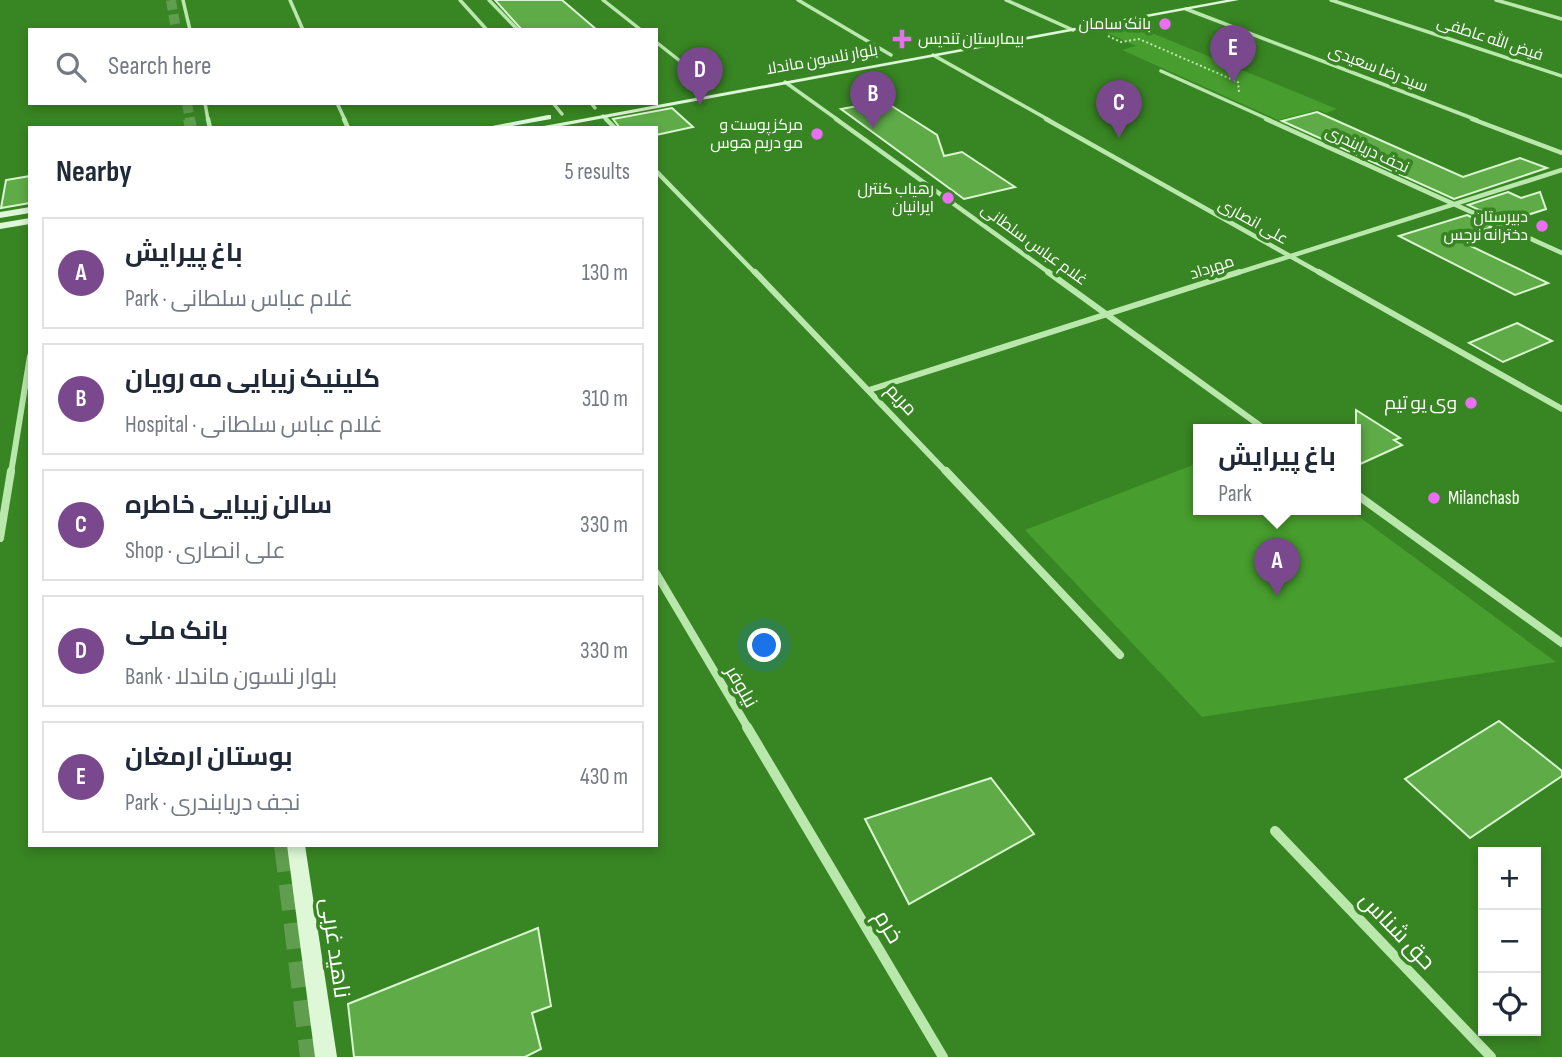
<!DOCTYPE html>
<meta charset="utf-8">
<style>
:root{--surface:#fff;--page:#f6f6f7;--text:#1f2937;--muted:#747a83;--line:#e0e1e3;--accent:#7a488c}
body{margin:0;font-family:"Sofia Sans Condensed",Cairo,sans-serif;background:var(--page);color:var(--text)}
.controls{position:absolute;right:21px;bottom:21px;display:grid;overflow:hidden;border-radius:0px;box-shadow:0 4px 10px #0003}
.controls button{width:63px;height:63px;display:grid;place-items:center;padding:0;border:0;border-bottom:2px solid var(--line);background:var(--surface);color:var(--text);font:35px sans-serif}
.you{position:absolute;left:765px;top:646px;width:24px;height:24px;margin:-18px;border:5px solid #fff;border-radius:50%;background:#1a73e8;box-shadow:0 0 0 10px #1a73e833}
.badge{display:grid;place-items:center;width:46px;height:46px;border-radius:50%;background:var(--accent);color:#fff;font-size:23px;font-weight:700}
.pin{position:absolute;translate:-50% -58px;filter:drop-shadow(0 2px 4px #0008)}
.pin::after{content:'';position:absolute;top:37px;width:24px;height:21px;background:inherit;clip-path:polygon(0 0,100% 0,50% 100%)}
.popup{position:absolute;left:1193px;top:424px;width:168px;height:91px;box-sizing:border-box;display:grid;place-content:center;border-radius:0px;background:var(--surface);filter:drop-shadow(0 2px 5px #0005);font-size:23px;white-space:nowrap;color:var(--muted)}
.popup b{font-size:26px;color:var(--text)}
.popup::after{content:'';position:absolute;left:50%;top:100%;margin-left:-14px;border:14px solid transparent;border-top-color:var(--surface)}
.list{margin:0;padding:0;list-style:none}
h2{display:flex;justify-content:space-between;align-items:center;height:91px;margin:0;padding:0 28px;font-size:30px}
h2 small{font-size:23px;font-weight:400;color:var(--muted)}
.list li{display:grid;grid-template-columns:46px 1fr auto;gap:21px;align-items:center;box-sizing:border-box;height:112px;margin:0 14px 14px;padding:0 14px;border:2px solid var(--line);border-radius:0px}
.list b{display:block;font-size:26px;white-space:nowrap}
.list p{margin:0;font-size:23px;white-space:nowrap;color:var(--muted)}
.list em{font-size:23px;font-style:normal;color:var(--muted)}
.icon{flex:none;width:38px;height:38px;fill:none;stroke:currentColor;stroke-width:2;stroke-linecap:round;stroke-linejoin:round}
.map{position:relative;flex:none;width:1562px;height:1057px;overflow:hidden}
.search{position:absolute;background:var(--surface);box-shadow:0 4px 10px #0003;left:28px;top:28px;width:630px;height:77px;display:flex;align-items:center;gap:18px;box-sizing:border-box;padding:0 24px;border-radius:0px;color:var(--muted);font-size:26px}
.panel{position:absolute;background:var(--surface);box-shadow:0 4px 10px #0003;left:28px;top:126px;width:630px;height:721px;border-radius:0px}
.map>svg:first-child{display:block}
</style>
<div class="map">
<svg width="1562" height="1057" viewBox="0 0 1562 1057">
<rect width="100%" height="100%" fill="#388523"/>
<!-- green -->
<g fill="#479d2d">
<path d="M 1130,24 L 1337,109 L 1326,113 L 1318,110 L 1278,120 L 1122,50 L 1136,46 L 1100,30 Z"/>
<path d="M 1198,463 L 1198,510 L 1350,510 L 1556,662 L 1202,717 L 1025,530 Z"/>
</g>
<!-- building -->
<g fill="#5eab47" stroke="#d9f6d0" stroke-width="2">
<path d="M 495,0 L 562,0 L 597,30 L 522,30 Z"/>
<path d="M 884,101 L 937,135 L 944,156 L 962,152 L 1015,187 L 964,199 L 841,109 Z"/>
<path d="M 672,108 L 693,127 L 656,135 L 656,128 L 620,128 L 613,119 Z"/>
<path d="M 1317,112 L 1463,177 L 1520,158 L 1547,168 L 1454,199 L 1282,121 Z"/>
<path d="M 30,176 L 30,203 L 1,208 L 6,180 Z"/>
<path d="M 1508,192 L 1521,198 L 1540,192 L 1546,209 L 1506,222 L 1468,205 Z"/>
<path d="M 1467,215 L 1492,227 L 1456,239 L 1548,283 L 1515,295 L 1399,236 Z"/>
<path d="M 1517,323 L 1552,341 L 1503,362 L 1469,343 Z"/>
<path d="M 1356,410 L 1400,438 L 1394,440 L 1402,445 L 1356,466 Z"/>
<path d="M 1499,721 L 1562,771 L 1562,776 L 1470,838 L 1405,779 Z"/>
<path d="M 991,778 L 1034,834 L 909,904 L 865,819 Z"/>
<path d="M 538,928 L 551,1006 L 532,1013 L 541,1049 L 525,1057 L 354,1057 L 348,1004 Z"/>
</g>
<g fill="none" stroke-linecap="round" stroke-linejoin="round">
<!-- trunk-tunnel-far2 -->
<g stroke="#609d4f" stroke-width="10" stroke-dasharray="10 4.5" stroke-linecap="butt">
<path d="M 171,0 L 176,30"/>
<path d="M 187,103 L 190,120"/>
</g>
<!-- trunk-tunnel-far1 -->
<path stroke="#609d4f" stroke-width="12" stroke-dasharray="12 6" stroke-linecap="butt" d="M 189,119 L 191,128"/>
<!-- trunk-tunnel -->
<path stroke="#609d4f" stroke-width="26" stroke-dasharray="26 13" stroke-linecap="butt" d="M 287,845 L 313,1057"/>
<!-- path -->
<path stroke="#bae8ac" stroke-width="2" stroke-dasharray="2 2.5" stroke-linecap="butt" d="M 1108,36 L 1121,42 L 1139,39 L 1238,82 L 1239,92"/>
<!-- minor-far4 -->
<g stroke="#bae8ac" stroke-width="3.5">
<path d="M 183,0 L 190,30"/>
<path d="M 290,0 L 303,30"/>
<path d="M 460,0 L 487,30"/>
<path d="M 489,0 L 518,30"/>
<path d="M 603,0 L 641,30"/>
<path d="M 798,0 L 891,55"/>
<path d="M 1006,0 L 1073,30"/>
<path d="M 1331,0 L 1562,76"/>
<path d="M 1496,0 L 1562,19"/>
<path d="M 1186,9 L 1477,120"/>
<path d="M 656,42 L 713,87"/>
<path d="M 933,55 L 1049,120"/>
<path d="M 1161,71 L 1270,120"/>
<path d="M 785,82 L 838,120"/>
<path d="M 205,103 L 208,120"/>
<path d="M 337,103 L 345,120"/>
<path d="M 553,103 L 562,114"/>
<path d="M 591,103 L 595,108"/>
<path d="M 603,116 L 607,120"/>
</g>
<!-- minor-far3 -->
<g stroke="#bae8ac" stroke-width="4.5">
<path d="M 208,119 L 210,128"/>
<path d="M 344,119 L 348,128"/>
<path d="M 606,119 L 615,128"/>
<path d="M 836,119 L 1051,274"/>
<path d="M 1046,119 L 1322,274"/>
<path d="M 1266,119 L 1562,253"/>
<path d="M 1472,119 L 1562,153"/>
<path d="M 656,171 L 756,274"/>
<path d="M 1234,274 L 1562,170"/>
</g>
<!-- minor-far2 -->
<g stroke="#bae8ac" stroke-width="6">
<path d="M 755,272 L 947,473"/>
<path d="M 1048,272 L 1266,430"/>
<path d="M 1319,272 L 1562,409"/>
<path d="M 869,390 L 1239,272"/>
<path d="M 11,473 L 30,356"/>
</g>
<!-- minor-far1 -->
<g stroke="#bae8ac" stroke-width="8">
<path d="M 946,471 L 1120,655"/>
<path d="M 1356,494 L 1562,643"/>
<path d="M 0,538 L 11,471"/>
<path d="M 656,573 L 748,728"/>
</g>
<!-- minor -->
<g stroke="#bae8ac" stroke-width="10">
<path d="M 747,727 L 943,1057"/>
<path d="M 1275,831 L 1491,1057"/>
</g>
<!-- secondary -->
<g fill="#def7d7" fill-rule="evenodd">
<path d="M 1226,0 L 1239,0 L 551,128 L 533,128 Z"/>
<path d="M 548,115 L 551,115 L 551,119 L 501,128 L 482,128 Z"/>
<path d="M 30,207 L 30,213 L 0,218 L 0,212 Z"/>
<path d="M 30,218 L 30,224 L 0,229 L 0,223 Z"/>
<path d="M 287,845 L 305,845 L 337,1057 L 315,1057 Z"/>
</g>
</g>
<!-- markers -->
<g fill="#ea6ff4" stroke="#388523" stroke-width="2.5">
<circle cx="1165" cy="24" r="7"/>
<path d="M898.5 28.5h7v7h7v7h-7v7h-7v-7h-7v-7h7z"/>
<circle cx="817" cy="134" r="7"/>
<circle cx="948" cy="198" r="7"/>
<circle cx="1542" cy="226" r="7"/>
<circle cx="1471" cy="403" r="7"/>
<circle cx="1434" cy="498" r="7"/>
</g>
<g text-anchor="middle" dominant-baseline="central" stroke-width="7" stroke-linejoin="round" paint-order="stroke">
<!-- far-poi labels -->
<g font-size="16" fill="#fff" stroke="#388523" text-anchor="end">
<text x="1151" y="24">بانک سامان</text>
<text x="918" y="39" text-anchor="start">بیمارستان تندیس</text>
<text x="803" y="125">مرکز پوست و<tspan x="803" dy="18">مو دریم هوس</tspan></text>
<text x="934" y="189">رهیاب کنترل<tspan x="934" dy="18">ایرانیان</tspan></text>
<text x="1528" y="217">دبیرستان<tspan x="1528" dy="18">دخترانه نرجس</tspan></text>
</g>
<!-- far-street labels -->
<g font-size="16" fill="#fff" stroke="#388523">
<text transform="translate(1490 39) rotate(18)">فیض الله عاطفی</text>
<text transform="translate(822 60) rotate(-10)">بلوار نلسون ماندلا</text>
<text transform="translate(1378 69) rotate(21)">سید رضا سعیدی</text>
<text transform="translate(1367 150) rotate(25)">نجف دریابندری</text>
<text transform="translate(1253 222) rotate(29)">علی انصاری</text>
<text transform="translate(1034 245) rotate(36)">غلام عباس سلطانی</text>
<text transform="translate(1212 268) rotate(-18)">مهرداد</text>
</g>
<!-- street labels -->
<g font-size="19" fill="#fff" stroke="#388523">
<text transform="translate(901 400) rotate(47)">مریم</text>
<text transform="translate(741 687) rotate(60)">نیلوفر</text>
</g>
<!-- poi labels -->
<g font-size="19" fill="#fff" stroke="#388523" text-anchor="end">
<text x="1457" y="403">وی یو تیم</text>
<text x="1448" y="498" text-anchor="start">Milanchasb</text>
</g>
<!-- near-street labels -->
<g font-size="23" fill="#fff" stroke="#388523">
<text transform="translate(888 927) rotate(59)">خرم</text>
<text transform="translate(1397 931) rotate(46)">حق شناس</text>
<text transform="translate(335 948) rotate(82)">ناهید غربی</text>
</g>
</g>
</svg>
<div class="controls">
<button>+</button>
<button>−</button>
<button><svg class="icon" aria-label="locate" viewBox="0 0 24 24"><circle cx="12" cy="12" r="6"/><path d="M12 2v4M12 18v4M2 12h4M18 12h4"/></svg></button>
</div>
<div class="you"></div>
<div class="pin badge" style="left:1277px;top:596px">A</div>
<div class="popup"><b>باغ پیرایش</b>Park</div>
<div class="pin badge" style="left:873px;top:129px">B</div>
<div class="pin badge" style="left:1119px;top:138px">C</div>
<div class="pin badge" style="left:700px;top:105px">D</div>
<div class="pin badge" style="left:1233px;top:83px">E</div>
<div class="search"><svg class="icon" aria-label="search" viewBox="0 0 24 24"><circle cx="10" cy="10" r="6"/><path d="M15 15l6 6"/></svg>Search here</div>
<section class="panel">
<h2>Nearby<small>5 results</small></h2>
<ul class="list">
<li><span class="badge">A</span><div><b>باغ پیرایش</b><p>Park · غلام عباس سلطانی</p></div><em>130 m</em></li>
<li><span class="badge">B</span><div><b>کلینیک زیبایی مه رویان</b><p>Hospital · غلام عباس سلطانی</p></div><em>310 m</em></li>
<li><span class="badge">C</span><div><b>سالن زیبایی خاطره</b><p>Shop · علی انصاری</p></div><em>330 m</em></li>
<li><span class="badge">D</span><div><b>بانک ملی</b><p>Bank · بلوار نلسون ماندلا</p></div><em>330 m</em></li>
<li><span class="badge">E</span><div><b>بوستان ارمغان</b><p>Park · نجف دریابندری</p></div><em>430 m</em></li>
</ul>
</section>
</div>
